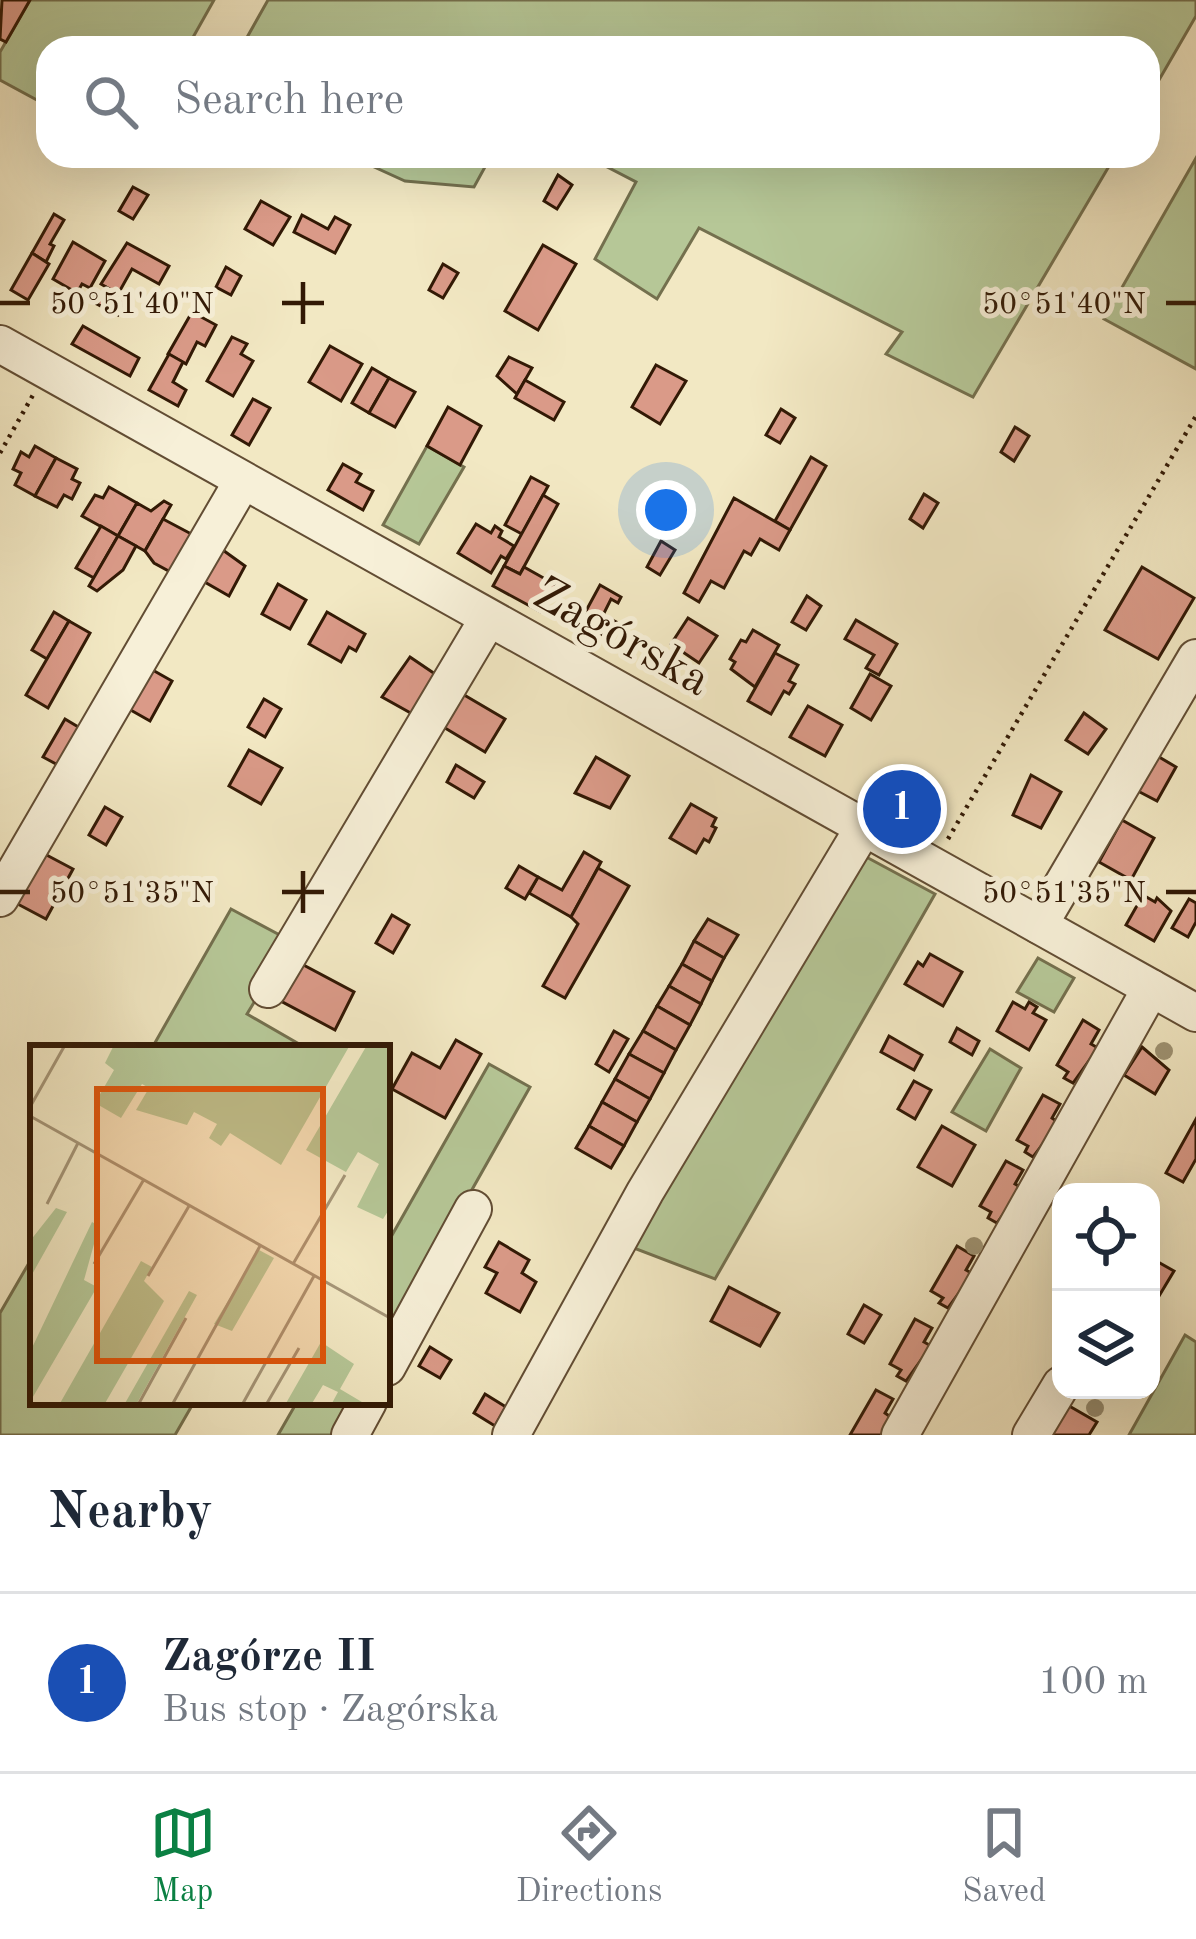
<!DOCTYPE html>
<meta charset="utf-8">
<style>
:root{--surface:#fff;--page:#f6f6f7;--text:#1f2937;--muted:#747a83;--line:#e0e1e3;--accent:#0b8043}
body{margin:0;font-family:"Old Standard TT",serif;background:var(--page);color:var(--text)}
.controls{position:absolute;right:36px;bottom:36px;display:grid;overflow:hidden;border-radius:24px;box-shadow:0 12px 48px #0002}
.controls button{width:108px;height:108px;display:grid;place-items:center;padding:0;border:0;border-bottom:3px solid var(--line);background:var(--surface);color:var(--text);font:60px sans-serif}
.you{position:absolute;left:666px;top:510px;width:42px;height:42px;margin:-30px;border:9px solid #fff;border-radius:50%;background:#1a73e8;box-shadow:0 0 0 18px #1a73e833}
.badge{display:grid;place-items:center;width:78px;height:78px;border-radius:50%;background:var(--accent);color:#fff;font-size:39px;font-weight:700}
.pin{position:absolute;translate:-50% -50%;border:6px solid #fff;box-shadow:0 3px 12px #0006}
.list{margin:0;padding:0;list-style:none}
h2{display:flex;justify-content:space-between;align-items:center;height:156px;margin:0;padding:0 48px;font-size:51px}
h2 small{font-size:39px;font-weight:400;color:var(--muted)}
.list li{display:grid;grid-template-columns:78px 1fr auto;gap:36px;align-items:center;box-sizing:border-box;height:180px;padding:0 48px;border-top:3px solid var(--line)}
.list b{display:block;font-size:45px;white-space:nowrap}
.list p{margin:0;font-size:39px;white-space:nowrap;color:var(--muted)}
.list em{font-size:39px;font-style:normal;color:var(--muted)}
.icon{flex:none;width:66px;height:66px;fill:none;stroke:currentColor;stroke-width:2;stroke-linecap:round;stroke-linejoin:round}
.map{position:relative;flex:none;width:1196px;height:1435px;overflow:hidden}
.search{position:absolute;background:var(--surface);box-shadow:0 12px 48px #0002;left:36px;right:36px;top:36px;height:132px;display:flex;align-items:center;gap:30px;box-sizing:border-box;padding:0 42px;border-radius:36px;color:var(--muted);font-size:45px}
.sheet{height:336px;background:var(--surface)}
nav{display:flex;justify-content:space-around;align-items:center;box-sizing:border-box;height:168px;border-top:3px solid var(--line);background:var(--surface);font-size:33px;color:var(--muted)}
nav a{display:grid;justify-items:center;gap:6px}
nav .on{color:var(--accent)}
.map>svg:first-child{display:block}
</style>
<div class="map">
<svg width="1196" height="1435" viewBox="0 0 1196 1435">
<rect width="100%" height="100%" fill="#f2e8c3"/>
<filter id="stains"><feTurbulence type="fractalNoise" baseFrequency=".00167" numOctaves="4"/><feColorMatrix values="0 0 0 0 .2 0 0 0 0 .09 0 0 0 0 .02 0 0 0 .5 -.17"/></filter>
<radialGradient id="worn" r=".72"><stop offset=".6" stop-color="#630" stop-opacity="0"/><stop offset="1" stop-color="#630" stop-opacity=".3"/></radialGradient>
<!-- green -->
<g fill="#b6c797" stroke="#74704e" stroke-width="3">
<path d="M 30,0 L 214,0 L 187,48 L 48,48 L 48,106 L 0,80 L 0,52 Z"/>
<path d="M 268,0 L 1196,0 L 1196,16 L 1148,99 L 1148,48 L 241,48 Z"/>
<path d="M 350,156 L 491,156 L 474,187 L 405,181 Z"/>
<path d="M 586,156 L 1115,156 L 973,397 L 886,354 L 902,332 L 699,228 L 657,299 L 595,259 L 636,182 Z"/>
<path d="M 1196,158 L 1196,369 L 1104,319 Z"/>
<path d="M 427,446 L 464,467 L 419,544 L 383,525 Z"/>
<path d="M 857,852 L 935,894 L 715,1279 L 618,1242 Z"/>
<path d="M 231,909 L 291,941 L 247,1014 L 306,1048 L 152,1048 Z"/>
<path d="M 1038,958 L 1074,978 L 1054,1012 L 1017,992 Z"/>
<path d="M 990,1049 L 1021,1068 L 986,1131 L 952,1112 Z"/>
<path d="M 489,1064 L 530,1087 L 387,1340 L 387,1244 Z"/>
<path d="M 33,1256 L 33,1402 L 194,1402 L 175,1435 L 0,1435 L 0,1313 Z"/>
<path d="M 1185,1335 L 1196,1342 L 1196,1435 L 1129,1435 Z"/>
<path d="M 297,1402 L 353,1402 L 334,1435 L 278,1435 Z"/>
</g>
<!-- building -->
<g fill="#da9a88" stroke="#321905" stroke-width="3">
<path d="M 2,0 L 30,0 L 6,42 L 0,39 Z"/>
<path d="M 558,175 L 572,185 L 557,209 L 544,201 Z"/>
<path d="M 133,187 L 148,195 L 133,219 L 119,211 Z"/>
<path d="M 261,201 L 290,217 L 273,245 L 245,229 Z"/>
<path d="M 54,214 L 64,220 L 50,244 L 54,246 L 46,262 L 32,253 Z"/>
<path d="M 302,215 L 328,229 L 335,217 L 350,225 L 335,253 L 294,232 Z"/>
<path d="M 73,242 L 105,261 L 90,288 L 82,284 L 77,293 L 53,279 Z"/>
<path d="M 127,243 L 169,266 L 159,284 L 132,269 L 118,294 L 101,284 Z"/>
<path d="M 543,245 L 576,264 L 538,330 L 505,311 Z"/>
<path d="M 32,253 L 49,264 L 28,300 L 11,290 Z"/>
<path d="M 443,264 L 458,273 L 443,298 L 429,290 Z"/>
<path d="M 226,267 L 241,276 L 231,295 L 216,287 Z"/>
<path d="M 106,287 L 127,299 L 118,315 L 97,304 Z"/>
<path d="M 192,312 L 216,325 L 205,346 L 197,342 L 186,364 L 168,354 Z"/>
<path d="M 83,326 L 139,358 L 130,376 L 72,344 Z"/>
<path d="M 232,337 L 247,344 L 241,354 L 253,361 L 233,396 L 207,381 Z"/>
<path d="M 330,346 L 362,364 L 341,401 L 309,382 Z"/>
<path d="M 169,354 L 183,362 L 173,382 L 186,390 L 178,406 L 149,390 Z"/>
<path d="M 509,357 L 532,368 L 517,394 L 497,376 Z"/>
<path d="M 656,365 L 686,381 L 660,424 L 632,407 Z"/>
<path d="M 372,368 L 389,378 L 369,413 L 352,403 Z"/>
<path d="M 389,378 L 415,392 L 395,427 L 369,413 Z"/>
<path d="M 525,380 L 564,402 L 554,420 L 515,398 Z"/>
<path d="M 253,399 L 270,408 L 249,445 L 232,435 Z"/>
<path d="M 448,407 L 481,426 L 460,465 L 427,446 Z"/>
<path d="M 781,409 L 795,418 L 780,443 L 766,435 Z"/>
<path d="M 1015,427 L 1029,436 L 1014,461 L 1001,452 Z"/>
<path d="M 35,446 L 56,458 L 35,496 L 15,485 L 21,473 L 13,469 L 21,452 L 29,457 Z"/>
<path d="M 811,457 L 826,466 L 790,530 L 775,521 Z"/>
<path d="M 56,458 L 77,469 L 72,479 L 80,483 L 72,499 L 64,495 L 57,507 L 35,496 Z"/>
<path d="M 343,464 L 361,474 L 356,482 L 373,491 L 363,510 L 328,490 Z"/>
<path d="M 531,477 L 548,486 L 522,534 L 505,525 Z"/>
<path d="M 109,487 L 137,503 L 118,536 L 82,516 L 95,495 L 103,498 Z"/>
<path d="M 924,494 L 938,503 L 923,528 L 910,519 Z"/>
<path d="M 543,495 L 558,504 L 520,574 L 504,566 Z"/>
<path d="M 734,498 L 790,530 L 779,550 L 760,539 L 751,555 L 744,551 L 724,588 L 711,581 L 699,602 L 684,593 Z"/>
<path d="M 164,501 L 171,505 L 145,551 L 118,536 L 137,503 L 151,511 Z"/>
<path d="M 163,519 L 197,537 L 176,575 L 154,563 L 145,551 Z"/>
<path d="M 476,524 L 491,533 L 495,526 L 502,531 L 499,537 L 514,546 L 506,559 L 501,556 L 491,573 L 458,553 Z"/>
<path d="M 101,526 L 118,536 L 94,578 L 76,568 Z"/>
<path d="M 118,536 L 136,546 L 123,570 L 97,591 L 89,586 Z"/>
<path d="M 661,541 L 675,550 L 660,575 L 647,567 Z"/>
<path d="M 220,548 L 245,566 L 229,596 L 196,577 Z"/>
<path d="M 504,566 L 520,574 L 524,567 L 556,585 L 541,612 L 493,586 Z"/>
<path d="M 1142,567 L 1194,598 L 1158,659 L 1105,630 Z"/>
<path d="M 278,584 L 306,600 L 290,629 L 262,614 Z"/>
<path d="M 600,585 L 621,597 L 618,603 L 611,599 L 603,615 L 616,622 L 608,638 L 580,622 Z"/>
<path d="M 807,596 L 821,606 L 806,630 L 792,622 Z"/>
<path d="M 54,612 L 69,621 L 47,659 L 32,650 Z"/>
<path d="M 327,612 L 365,634 L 356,651 L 349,647 L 341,662 L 309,644 Z"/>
<path d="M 688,618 L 717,636 L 699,663 L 671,644 Z"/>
<path d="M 856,620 L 897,644 L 879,675 L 866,668 L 874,655 L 845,639 Z"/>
<path d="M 69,621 L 90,633 L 48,708 L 26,695 Z"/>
<path d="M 753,630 L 779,645 L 755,687 L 731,669 L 735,662 L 730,659 L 741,640 L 746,642 Z"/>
<path d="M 775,653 L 798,665 L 789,681 L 795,684 L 789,694 L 784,691 L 771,714 L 748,701 Z"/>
<path d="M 410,657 L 438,676 L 416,716 L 382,697 Z"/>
<path d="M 142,664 L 172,681 L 150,721 L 120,704 Z"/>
<path d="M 870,674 L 891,686 L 871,720 L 851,708 Z"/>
<path d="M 454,689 L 505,719 L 485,752 L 435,722 Z"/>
<path d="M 264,699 L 281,709 L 265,737 L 248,727 Z"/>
<path d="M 808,706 L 842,725 L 825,756 L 790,737 Z"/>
<path d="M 1084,713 L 1106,729 L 1088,754 L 1066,740 Z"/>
<path d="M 65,719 L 80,728 L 58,765 L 43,757 Z"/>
<path d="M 249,750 L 282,768 L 261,804 L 229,786 Z"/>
<path d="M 1154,754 L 1176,767 L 1157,801 L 1134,789 Z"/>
<path d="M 596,757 L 629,776 L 610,808 L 575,793 Z"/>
<path d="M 456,765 L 484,782 L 474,798 L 447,782 Z"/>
<path d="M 1031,775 L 1061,792 L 1041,828 L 1013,815 Z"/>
<path d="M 691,804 L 716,818 L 712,826 L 716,828 L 709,842 L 704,839 L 696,853 L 670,838 Z"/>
<path d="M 105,807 L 122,817 L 106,845 L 89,835 Z"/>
<path d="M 1122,820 L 1154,838 L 1131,880 L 1099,862 Z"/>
<path d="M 39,851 L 73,869 L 46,919 L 12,901 Z"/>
<path d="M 584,852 L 601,862 L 571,917 L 529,893 L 538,877 L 562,890 Z"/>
<path d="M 519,866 L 538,877 L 525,899 L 506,888 Z"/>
<path d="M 598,868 L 629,886 L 565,998 L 543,986 L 578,924 L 571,917 Z"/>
<path d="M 1143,895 L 1155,902 L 1157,898 L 1171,911 L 1154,941 L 1126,925 Z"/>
<path d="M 1189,899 L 1196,903 L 1196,922 L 1188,937 L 1172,928 Z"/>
<path d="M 392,915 L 409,925 L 393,953 L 376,943 Z"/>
<path d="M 708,919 L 738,935 L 724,958 L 694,941 Z"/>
<path d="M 694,941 L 724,958 L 712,981 L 682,964 Z"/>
<path d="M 930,954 L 962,972 L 943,1006 L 905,984 L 918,962 L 923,966 Z"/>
<path d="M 296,961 L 354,992 L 335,1030 L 277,999 Z"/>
<path d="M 682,964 L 712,981 L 701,1004 L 669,986 Z"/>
<path d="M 669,986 L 701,1004 L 690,1025 L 657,1006 Z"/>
<path d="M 1013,1002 L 1025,1009 L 1029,1002 L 1037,1007 L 1033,1013 L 1046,1020 L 1029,1050 L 997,1031 Z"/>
<path d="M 657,1006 L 690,1025 L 676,1050 L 643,1031 Z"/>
<path d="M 1083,1020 L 1099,1030 L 1091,1044 L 1098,1048 L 1073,1083 L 1064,1078 L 1068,1072 L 1057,1065 Z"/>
<path d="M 957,1028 L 979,1041 L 972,1055 L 950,1042 Z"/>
<path d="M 614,1031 L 628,1039 L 609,1072 L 596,1064 Z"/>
<path d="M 643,1031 L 676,1050 L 664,1073 L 629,1054 Z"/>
<path d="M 889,1036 L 922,1055 L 914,1070 L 881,1052 Z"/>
<path d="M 456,1040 L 481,1054 L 445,1118 L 392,1089 L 412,1053 L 440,1068 Z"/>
<path d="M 1142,1047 L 1169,1070 L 1155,1094 L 1124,1075 Z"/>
<path d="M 629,1054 L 664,1073 L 650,1099 L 615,1079 Z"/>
<path d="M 615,1079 L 650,1099 L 637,1122 L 602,1102 Z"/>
<path d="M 914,1081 L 931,1090 L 915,1119 L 898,1109 Z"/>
<path d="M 1043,1095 L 1060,1104 L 1052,1118 L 1059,1123 L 1033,1157 L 1025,1152 L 1028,1146 L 1017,1140 Z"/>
<path d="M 602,1102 L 637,1122 L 624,1146 L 589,1126 Z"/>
<path d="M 1196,1119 L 1196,1159 L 1183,1182 L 1166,1173 Z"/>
<path d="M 589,1126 L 624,1146 L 611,1168 L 576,1148 Z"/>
<path d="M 942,1126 L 975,1145 L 952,1186 L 918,1167 Z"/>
<path d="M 1006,1161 L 1023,1170 L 1015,1184 L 1022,1188 L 997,1223 L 988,1218 L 991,1212 L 980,1206 Z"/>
<path d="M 499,1242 L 529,1260 L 522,1273 L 536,1282 L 520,1312 L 486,1293 L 497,1273 L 485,1267 Z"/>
<path d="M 957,1246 L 974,1256 L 966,1270 L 973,1274 L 948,1308 L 939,1303 L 943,1298 L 931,1291 Z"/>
<path d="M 1151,1258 L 1174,1271 L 1159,1296 L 1151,1292 Z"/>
<path d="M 729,1287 L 779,1313 L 760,1346 L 711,1321 Z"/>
<path d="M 864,1305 L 881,1315 L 864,1343 L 848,1334 Z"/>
<path d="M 915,1319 L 932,1328 L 924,1342 L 931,1346 L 906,1381 L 897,1376 L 901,1370 L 890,1364 Z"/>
<path d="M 430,1347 L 451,1360 L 440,1378 L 419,1366 Z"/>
<path d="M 876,1390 L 893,1399 L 885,1413 L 892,1418 L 882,1435 L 850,1435 Z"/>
<path d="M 485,1394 L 506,1407 L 495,1426 L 474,1413 Z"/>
<path d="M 1064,1403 L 1097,1422 L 1089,1435 L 1046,1435 Z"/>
</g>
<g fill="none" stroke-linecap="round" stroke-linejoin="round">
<!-- minor casing -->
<g stroke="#624d34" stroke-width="40">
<g id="minor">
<path d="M 0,344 L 1196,1013"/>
<path d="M 0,898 L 242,482"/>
<path d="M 1039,925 L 1196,658"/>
<path d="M 268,989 L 488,619"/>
<path d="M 387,1367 L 473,1209"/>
<path d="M 350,1435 L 368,1402"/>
<path d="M 511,1435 L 645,1192 L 864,827"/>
<path d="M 900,1435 L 1151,988"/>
<path d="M 1031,1435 L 1061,1385"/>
</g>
</g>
<!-- path -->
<g stroke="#321905" stroke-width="4.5" stroke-dasharray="3 6" stroke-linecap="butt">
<path d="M 0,453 L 33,395"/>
<path d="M 948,839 L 1196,416"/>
</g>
<!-- minor -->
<use href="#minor" stroke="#f7f0d8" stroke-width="36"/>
</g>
<!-- trees -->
<g fill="#9e9373">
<circle cx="1164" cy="1051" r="9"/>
<circle cx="974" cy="1246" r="9"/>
<circle cx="1095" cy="1408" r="9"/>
</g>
<!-- ticks -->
<path fill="none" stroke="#321905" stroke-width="4.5" d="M 303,282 L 303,324M 0,303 L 30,303M 282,303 L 324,303M 1166,303 L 1196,303M 303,871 L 303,913M 0,892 L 30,892M 282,892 L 324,892M 1166,892 L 1196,892"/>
<g text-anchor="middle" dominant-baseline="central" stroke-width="10" stroke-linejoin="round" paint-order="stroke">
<!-- street labels -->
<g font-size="48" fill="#321905" stroke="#f7f0d8">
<text transform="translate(621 638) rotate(29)">Zagórska</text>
</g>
</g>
<!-- overview -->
<g transform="translate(30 1045)">
<rect width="360" height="360" fill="#f2e8c3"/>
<path d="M 84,0 L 320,0 L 251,120 L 200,88 L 191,101 L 179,93 L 187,79 L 164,67 L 157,80 L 106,65 L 119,43 L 112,39 L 91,73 L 65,58 L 84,25 L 75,18 ZM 337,0 L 360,0 L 360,163 L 353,174 L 327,162 L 349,119 L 328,107 L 316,127 L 276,105 ZM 26,163 L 37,167 L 0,233 L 0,196 ZM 62,177 L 69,181 L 54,235 L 67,242 L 0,357 L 0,307 ZM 229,205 L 244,213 L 202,286 L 184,279 ZM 111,216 L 122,222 L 114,236 L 134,256 L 74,360 L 29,360 ZM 159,246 L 167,250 L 106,360 L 94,360 ZM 291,297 L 324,319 L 310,344 L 337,360 L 301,360 L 308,347 L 293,340 L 281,360 L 255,360 Z" fill="#b6c797"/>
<path fill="none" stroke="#a59577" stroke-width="3" d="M 0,62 L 35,0M 0,71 L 360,273M 17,159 L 48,98M 64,219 L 113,136M 263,219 L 315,130M 118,231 L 159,161M 108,360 L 156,273M 142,360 L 230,201M 212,360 L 284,231M 236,360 L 269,303"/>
<path fill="#df560c" fill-opacity="0.15" stroke="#df560c" stroke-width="6" d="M 67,44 L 293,44 L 293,316 L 67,316 Z"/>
<rect width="360" height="360" fill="none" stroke="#321905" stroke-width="6"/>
</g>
<g font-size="30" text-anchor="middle" fill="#321905" stroke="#f7f0d8" stroke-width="10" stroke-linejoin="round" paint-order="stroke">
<text x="132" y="313">50°51'40"N</text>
<text x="1064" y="313">50°51'40"N</text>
<text x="132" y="902">50°51'35"N</text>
<text x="1064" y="902">50°51'35"N</text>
</g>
<rect width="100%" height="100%" filter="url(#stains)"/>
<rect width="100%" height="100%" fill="url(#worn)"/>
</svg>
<div class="controls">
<button><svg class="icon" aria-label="locate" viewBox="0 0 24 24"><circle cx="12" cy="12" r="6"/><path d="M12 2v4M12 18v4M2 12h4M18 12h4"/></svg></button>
<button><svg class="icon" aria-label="layers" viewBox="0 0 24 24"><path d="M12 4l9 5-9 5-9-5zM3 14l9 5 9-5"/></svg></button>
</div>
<div class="you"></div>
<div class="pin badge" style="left:902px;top:809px;background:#1a4fb4">1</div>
<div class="search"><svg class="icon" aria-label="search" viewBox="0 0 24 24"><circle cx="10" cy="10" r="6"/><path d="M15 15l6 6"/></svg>Search here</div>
</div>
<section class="sheet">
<h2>Nearby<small></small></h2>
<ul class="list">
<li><span class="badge" style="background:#1a4fb4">1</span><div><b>Zagórze II</b><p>Bus stop · Zagórska</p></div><em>100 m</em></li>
</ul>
</section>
<nav>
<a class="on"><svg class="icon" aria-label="map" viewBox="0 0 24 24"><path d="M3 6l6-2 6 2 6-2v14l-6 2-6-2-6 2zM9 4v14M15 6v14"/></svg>Map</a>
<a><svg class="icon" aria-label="directions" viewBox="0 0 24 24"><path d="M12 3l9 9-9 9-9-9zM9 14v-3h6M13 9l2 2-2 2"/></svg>Directions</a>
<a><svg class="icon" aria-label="saved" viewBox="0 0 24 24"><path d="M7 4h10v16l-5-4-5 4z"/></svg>Saved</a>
</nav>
